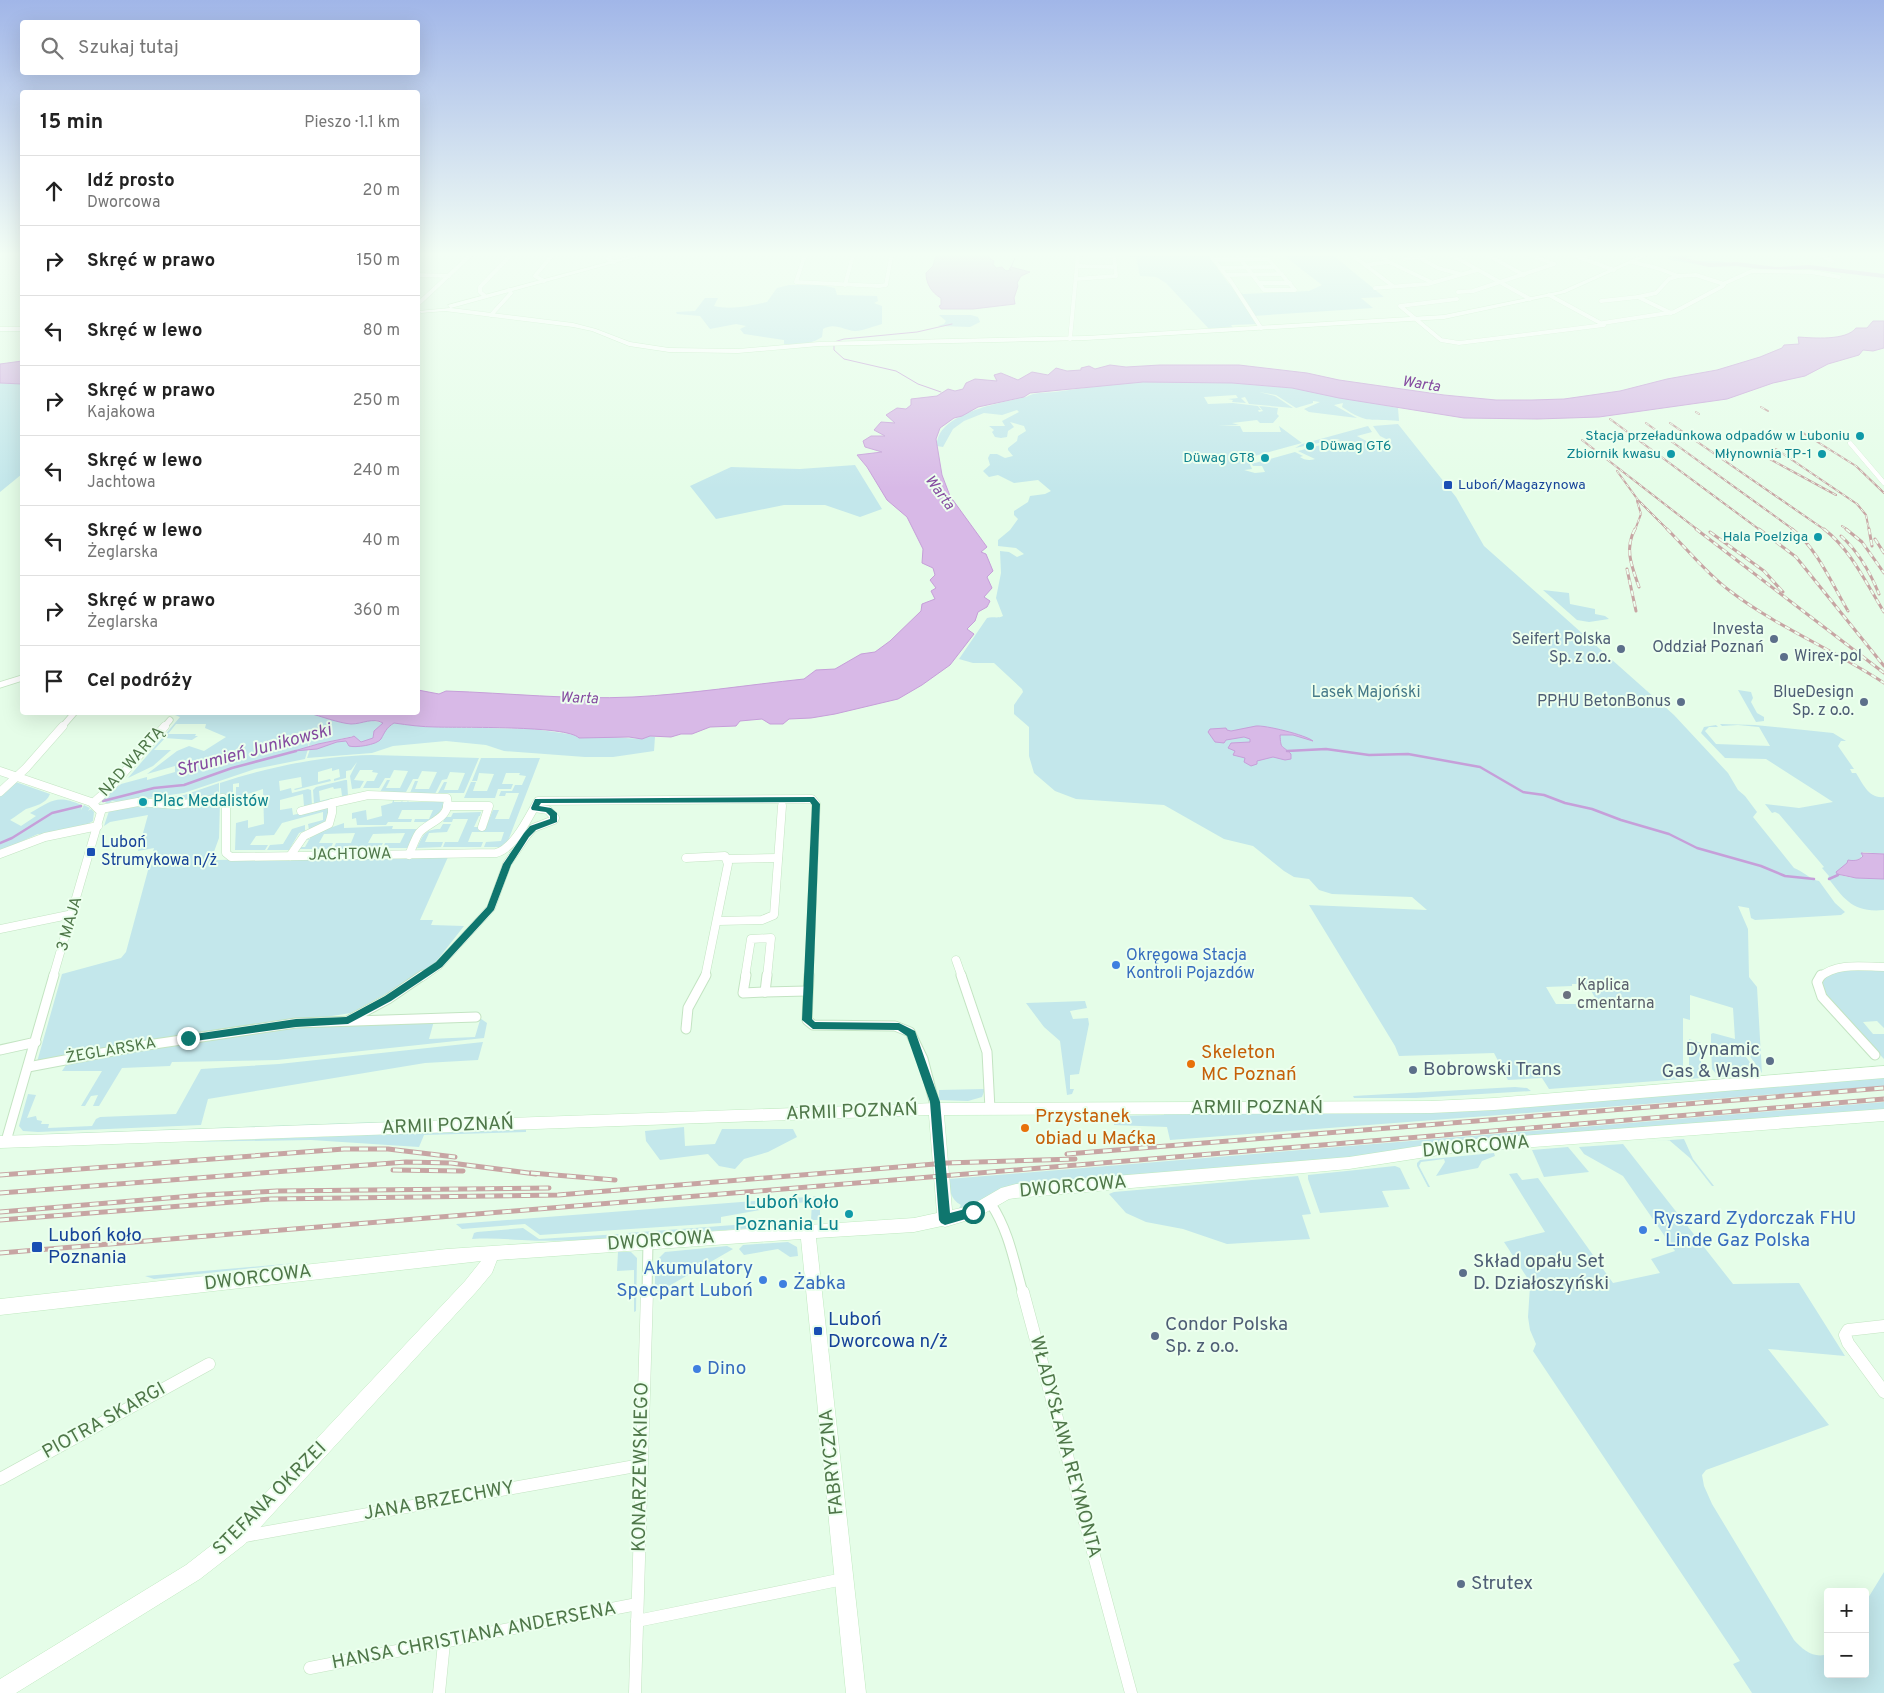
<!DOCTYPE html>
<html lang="pl">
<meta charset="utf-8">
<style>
:root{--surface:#fff;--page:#f6f6f6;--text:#222;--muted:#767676;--line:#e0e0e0}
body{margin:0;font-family:Overpass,sans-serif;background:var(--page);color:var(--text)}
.controls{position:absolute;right:15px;bottom:15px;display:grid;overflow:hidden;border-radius:5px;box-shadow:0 5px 20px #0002}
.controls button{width:45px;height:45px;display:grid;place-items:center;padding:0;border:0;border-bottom:1px solid var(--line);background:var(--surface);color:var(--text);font:25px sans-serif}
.stop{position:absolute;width:15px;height:15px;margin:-11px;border:4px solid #0f766e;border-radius:50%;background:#fff}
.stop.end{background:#0f766e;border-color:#fff;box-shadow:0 1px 5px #0008}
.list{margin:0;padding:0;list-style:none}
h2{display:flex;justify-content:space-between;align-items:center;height:65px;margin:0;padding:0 20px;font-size:21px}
h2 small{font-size:16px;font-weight:400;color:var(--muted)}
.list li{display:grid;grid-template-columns:32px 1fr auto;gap:15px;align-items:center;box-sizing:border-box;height:70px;padding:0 20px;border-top:1px solid var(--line)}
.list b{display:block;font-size:19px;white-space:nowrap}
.list p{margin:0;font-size:16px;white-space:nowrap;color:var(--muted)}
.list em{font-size:16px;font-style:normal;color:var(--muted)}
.icon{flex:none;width:28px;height:28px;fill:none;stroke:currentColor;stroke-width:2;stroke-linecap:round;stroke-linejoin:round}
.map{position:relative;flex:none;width:1884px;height:1693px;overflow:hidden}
.search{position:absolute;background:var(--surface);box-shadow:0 5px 20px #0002;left:20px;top:20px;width:400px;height:55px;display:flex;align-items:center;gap:12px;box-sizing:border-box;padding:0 18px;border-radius:5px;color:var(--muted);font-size:19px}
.panel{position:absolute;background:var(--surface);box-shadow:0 5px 20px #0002;left:20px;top:90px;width:400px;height:625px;border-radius:5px}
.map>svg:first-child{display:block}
</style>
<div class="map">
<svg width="1884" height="1693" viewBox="0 0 1884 1693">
<rect width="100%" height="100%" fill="#e5fde8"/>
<!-- green -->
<g fill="#c3e7eb" fill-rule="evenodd">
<path d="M 1093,252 L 1206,252 L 1228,283 L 1243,294 L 1309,291 L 1322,285 L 1279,252 L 1329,252 L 1384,297 L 1361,298 L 1373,308 L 1253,316 L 1259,324 L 1231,325 L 1233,328 L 1210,330 L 1166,283 L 1156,277 L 1140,276 L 1136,257 L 1099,255 Z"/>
<path d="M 1678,252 L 1696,252 L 1698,255 L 1684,259 L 1698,261 L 1720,261 L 1742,266 L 1705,266 L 1670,260 L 1667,256 Z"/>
<path d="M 789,285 L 820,285 L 835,288 L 837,295 L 877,296 L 878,301 L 874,303 L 882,306 L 882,324 C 874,326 863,331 855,331 C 844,330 834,322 823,329 L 822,337 C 812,344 796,347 784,344 L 784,340 L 744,334 L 740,329 L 746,326 L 736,324 L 710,329 L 700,316 L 677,314 L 676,312 L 695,311 L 705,298 L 718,298 L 714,306 C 730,310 750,306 767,302 L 777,288 Z"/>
<path d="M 939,315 L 971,315 L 978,317 L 980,322 L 970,327 L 938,326 L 944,324 L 946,321 Z"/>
<path d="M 1143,382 L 1232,383 L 1292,388 L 1398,408 L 1399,421 C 1369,418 1369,425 1342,407 L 1343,403 L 1334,405 L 1357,418 L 1309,412 L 1304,409 L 1320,402 L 1313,401 L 1313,403 L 1296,408 L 1276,395 L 1259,392 L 1275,396 L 1293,408 L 1249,404 L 1245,397 L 1241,398 L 1246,403 L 1232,402 L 1233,400 L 1228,399 L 1238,398 L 1236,395 L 1204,397 L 1208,404 L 1233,403 L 1258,406 L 1261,410 L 1258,410 L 1259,412 L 1263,411 L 1259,406 L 1278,408 L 1277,414 L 1279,416 L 1273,423 L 1260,423 L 1257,420 L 1232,423 L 1239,425 L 1218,426 L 1240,426 L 1243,432 L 1281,432 L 1279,426 L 1302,443 L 1247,458 L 1252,469 L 1244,470 L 1255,473 L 1265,472 L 1262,466 L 1253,466 L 1250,460 L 1256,460 L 1251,461 L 1255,463 L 1295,452 L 1303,456 L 1300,457 C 1304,460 1310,461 1315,459 L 1298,451 L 1340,440 L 1337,439 L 1295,448 L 1302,444 L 1368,426 L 1372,432 L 1357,436 L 1372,444 L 1386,443 L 1385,441 L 1388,440 L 1380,436 L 1373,426 L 1398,424 L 1456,497 L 1484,546 L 1674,715 L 1728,773 L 1738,790 L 1745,796 L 1757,812 L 1753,817 L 1794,868 C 1803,871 1811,880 1819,881 L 1835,903 L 1845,912 L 1841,915 L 1755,920 L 1751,918 L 1749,908 L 1738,906 L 1748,929 L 1749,977 L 1757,987 L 1762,1073 L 1749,1055 L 1711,1043 L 1711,1034 L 1713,1033 L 1735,1039 L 1733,1008 L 1690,995 L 1690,1020 L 1683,1018 L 1683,1079 L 1549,1089 L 1542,1078 L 1508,1080 L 1494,1053 L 1399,1056 L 1395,1046 L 1309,905 L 1427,910 L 1412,897 L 1332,894 L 1319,890 L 1309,879 L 1294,877 L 1284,871 L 1253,846 L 1224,839 L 1164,805 L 1076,799 L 1055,791 L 1034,773 L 1029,756 L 1029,727 L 1014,714 L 1014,705 L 1023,692 L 1022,689 L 994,663 L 973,663 L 959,659 L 987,618 C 993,616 997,619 1003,616 L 996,598 L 1001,573 L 1000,551 L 1009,552 L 1017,557 L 1024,554 L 1016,548 L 998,546 L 998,540 L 1010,530 L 1018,519 L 1014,515 L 1014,511 L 1028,502 L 1030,496 L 1045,494 L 1051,491 L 1038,480 L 1014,483 L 998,475 L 989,477 L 983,471 L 990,465 L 988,458 L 990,454 L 997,454 L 1005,458 L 1013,456 L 1008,450 L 1008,448 L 1017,441 L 1018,436 L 1026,431 L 1024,426 L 1010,422 L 1014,427 L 1008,431 L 1007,437 L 1001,438 L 995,437 L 992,432 L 994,430 L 989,426 L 1005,426 L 1002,421 L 1019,412 L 1017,410 L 1002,415 L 984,413 L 964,421 L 953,429 L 943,447 L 937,446 C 936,413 1001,403 1026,397 C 1034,392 1045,393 1055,392 C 1084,388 1113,384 1143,382 ZM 1572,984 L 1587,984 L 1600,1006 L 1584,1007 L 1582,1004 L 1556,1004 L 1546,987 L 1572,986 Z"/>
<path d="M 0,383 L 22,384 L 22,474 L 0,492 Z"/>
<path d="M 855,465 L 882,509 L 860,517 L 825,505 L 784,505 L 716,519 L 690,486 L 731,467 L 800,469 Z"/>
<path d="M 1543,590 L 1569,593 L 1570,604 L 1595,609 L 1595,614 L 1605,616 L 1609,619 L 1589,622 L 1577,620 Z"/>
<path d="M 1738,690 L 1751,692 L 1753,698 L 1751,702 L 1757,713 L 1764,717 L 1764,721 L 1756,722 Z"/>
<path d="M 289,712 L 308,713 L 351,724 L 369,720 L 383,723 L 374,731 L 373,738 L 363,742 L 356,740 L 354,736 L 309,746 L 311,735 C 307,731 303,731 298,731 L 310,735 L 308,747 L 298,750 L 308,749 L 305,759 L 255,769 L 184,793 L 119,802 L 112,801 L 108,804 L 102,800 L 121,784 L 147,777 L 147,780 L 175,772 L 175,766 L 147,774 L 177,751 L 189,746 L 204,751 L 226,737 L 205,728 L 206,724 L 176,724 L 168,734 L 196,734 L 195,736 L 198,736 L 192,740 L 165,738 L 154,750 L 171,750 L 153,766 L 128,778 L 180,717 L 170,713 Z"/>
<path d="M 394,723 L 434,727 L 533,729 L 576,735 L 642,739 L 650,736 L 655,737 L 654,751 L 613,757 L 585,757 L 504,751 L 486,745 L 446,741 L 393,746 L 372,753 L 307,758 L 310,749 C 318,748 337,739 344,741 C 363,745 357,748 378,742 L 385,730 Z"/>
<path d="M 1720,724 L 1755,725 L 1833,733 L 1846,741 L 1841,741 L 1838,746 L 1854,769 L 1850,769 L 1852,773 L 1856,773 C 1863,784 1869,799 1884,797 L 1884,854 L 1863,852 L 1861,858 L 1847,863 L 1836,873 C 1852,881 1867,876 1884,879 L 1884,910 C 1853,913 1844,899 1828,878 L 1829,876 L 1822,868 L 1824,867 L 1779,814 L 1775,812 L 1772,813 L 1765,804 L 1799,808 L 1833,802 L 1766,759 L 1725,758 L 1701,733 L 1704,727 L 1716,725 L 1718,727 L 1709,727 L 1705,731 L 1716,744 L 1770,746 L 1759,727 L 1738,725 L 1722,726 Z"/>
<path d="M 372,755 L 479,758 L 464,793 L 438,793 L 444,782 L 447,782 L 444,790 L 458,790 L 465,773 L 450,772 L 447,779 L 442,780 L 435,794 L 410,793 L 415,781 L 418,781 L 415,789 L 429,789 L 437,772 L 422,771 L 418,779 L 413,779 L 406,792 L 380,792 L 387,780 L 390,780 L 386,788 L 400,788 L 408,771 L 394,770 L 390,778 L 385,778 L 379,788 L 363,788 L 367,781 L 374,781 L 378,773 L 372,772 L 373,770 L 360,770 L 354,780 L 364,781 L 360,788 L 352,789 L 350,776 L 357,762 L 351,770 L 346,771 L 346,778 L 334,781 L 334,779 L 340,777 L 339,769 L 332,771 L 332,768 L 318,772 L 318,782 L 330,779 L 331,781 L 295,790 L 294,789 L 302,787 L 301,777 L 279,781 L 280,791 L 291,788 L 292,793 L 308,789 L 311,790 L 312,805 L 296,809 L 304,806 L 303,794 L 280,800 L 280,810 L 292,808 L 293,815 L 329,807 L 330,816 L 324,826 L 309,830 L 308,824 L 323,820 L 323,812 L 282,823 L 274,835 L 256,836 L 250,845 L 268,845 L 265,850 L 235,850 L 236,823 L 248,820 L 248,828 L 264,824 L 263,789 L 236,798 L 236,787 L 239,787 L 239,783 L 233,784 L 233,794 L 220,795 L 220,783 C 269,767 320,756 372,755 Z"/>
<path d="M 481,758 L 540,758 L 508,841 L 498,850 L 499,847 L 484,847 L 486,842 L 501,841 L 504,832 L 472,832 L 468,842 L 483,842 L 481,847 L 443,847 L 445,842 L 458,842 L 468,819 L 453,819 L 452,822 L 443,822 L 445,817 L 451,817 L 453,813 L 481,812 L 480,816 L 484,816 L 479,816 L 474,827 L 486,827 L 493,810 L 499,810 L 495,819 L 509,819 L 519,793 L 506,793 L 505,796 L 499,796 L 501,791 L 512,791 L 515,785 L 522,785 L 526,776 L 519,775 L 520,773 L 506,773 L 502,784 L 513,784 L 511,789 L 498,789 L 495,798 L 464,798 L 471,782 L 476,782 L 473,791 L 487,791 L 494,774 L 479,773 L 477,781 L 472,781 Z"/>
<path d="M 345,780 L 347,780 L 348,796 L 335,799 L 342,796 L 341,788 L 334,789 L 333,787 L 319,791 L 320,801 L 332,798 L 332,799 L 314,804 L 313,790 L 316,787 Z"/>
<path d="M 13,781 L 50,794 C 46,804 35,806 26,809 C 24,810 15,817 10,820 L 21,826 L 36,816 L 30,813 C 54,799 57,795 82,805 L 81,810 L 84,805 L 90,808 L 88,811 L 91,809 L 94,812 L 93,821 L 86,825 L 48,834 L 38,834 L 0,851 L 0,795 Z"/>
<path d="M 219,783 L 219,795 L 180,803 L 150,800 L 184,795 Z"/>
<path d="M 440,798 L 445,802 L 435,822 L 414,822 L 415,819 L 429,819 L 433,810 L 402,810 L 398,819 L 412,819 L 411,822 L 388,822 L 386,825 L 357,825 L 356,818 L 352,819 L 352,813 L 366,810 L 367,820 L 382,816 L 381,806 L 392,803 L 394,799 L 394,802 L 401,802 L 404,799 L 402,802 L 407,802 L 410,799 L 408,802 L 438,802 Z"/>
<path d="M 220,802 L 219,838 L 211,860 L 448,857 L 420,920 L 433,920 L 431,925 L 464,926 L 435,963 L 404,984 L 351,1013 L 37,1062 L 62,974 L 121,958 L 126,952 L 154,848 L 138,851 L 148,815 L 110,822 L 104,826 L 109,811 L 131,805 Z"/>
<path d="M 344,823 L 344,828 L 393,826 L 392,829 L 417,829 L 408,848 L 383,848 L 385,843 L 400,843 L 405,833 L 373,834 L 368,843 L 383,843 L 380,848 L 333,849 L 336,843 L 351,843 L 355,833 L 324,834 L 319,843 L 333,843 L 330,849 L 298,849 L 299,847 L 305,847 L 309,840 L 304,840 L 310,839 L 310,835 Z"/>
<path d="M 443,824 L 451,824 L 447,832 L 429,833 L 425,842 L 443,842 L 441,847 L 417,848 C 423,835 425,829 440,829 Z"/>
<path d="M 305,825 L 305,831 L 299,833 L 289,850 L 267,850 L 270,845 L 283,844 L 292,829 Z"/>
<path d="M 1855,970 L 1884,970 L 1884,1028 L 1877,1021 L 1863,1022 L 1873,1034 L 1884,1034 L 1884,1059 L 1827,999 L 1822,988 L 1823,979 L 1829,974 L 1838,972 Z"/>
<path d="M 1085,1001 L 1087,1008 L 1070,1011 L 1073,1019 L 1088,1018 L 1089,1024 L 1079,1074 L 1070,1075 L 1070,1089 L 1074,1089 L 1072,1094 L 1067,1095 L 1060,1041 L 1044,1027 L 1026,1003 Z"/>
<path d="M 477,1016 L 487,1023 L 484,1038 L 277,1060 L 172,1062 L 170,1066 L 122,1068 L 99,1106 L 93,1106 L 98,1095 L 91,1096 L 85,1106 L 81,1106 L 102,1071 L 62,1071 L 68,1062 L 300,1024 L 434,1021 L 429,1039 L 475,1037 L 480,1020 L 476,1019 Z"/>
<path d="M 1689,1039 L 1701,1043 L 1701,1078 L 1689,1079 Z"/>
<path d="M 483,1042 L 478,1060 L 425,1063 L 208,1099 L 201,1125 L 38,1132 L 23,1131 L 19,1126 L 28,1094 L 36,1095 L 27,1118 L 36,1116 L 37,1120 L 42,1121 L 41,1124 L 49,1124 L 48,1128 L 92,1126 L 96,1119 L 100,1117 L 176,1114 L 201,1069 L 279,1064 Z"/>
<path d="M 1711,1046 L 1746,1057 L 1758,1073 L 1719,1077 L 1712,1069 Z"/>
<path d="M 1884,1078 L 1884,1086 L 1170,1140 L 1167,1127 L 1114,1125 L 1114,1116 L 1164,1115 L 1164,1113 L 1218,1113 Z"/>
<path d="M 1515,1087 L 1527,1088 L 1531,1091 L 1416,1098 L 1354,1098 L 1353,1096 Z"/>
<path d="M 985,1089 L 982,1097 L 968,1101 L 939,1100 L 939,1090 Z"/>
<path d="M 1884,1102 L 1884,1111 L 1022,1186 L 966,1208 L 959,1208 L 961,1205 C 950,1199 950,1191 949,1179 Z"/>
<path d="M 405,1121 L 405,1122 L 40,1135 L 48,1134 Z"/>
<path d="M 684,1127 L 685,1146 L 715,1144 L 722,1129 L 793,1129 L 797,1137 L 768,1152 L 744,1159 L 735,1169 L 719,1166 L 708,1154 L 660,1160 L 646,1141 L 645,1131 Z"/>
<path d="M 526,1129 L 526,1132 L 424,1135 L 419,1147 L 311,1140 L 181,1142 Z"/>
<path d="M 1684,1139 L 1693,1159 L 1714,1186 L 1712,1186 L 1690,1158 L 1669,1140 L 1643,1142 Z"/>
<path d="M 1623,1144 L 1733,1284 L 1799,1283 L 1845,1356 L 1768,1349 L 1829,1425 L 1706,1470 L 1702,1475 L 1704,1486 L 1712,1504 L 1794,1640 C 1803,1650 1814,1659 1828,1654 L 1828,1674 L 1865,1674 L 1865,1603 L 1884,1572 L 1884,1693 L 1752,1693 L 1733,1664 L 1740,1661 L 1533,1351 L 1536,1344 L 1530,1330 L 1528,1317 L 1530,1286 L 1528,1279 L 1504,1242 L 1545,1232 L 1509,1174 L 1517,1173 L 1522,1180 L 1538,1178 L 1613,1283 L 1660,1273 L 1651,1259 L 1675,1251 L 1623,1176 L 1584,1154 L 1579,1147 Z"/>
<path d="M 1568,1147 L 1589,1172 L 1544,1177 L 1532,1150 Z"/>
<path d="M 1494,1153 L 1495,1156 L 1482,1161 L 1478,1168 L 1436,1176 L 1445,1162 L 1444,1159 L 1421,1162 L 1419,1166 L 1430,1187 L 1428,1187 L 1417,1166 L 1417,1163 L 1420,1160 Z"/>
<path d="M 1395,1166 L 1400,1168 L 1410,1189 L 1382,1191 L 1389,1207 L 1320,1213 L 1308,1179 L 1308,1175 Z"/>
<path d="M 1298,1176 L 1311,1214 L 1302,1215 L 1310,1239 L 1227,1244 L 1183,1229 L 1146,1222 L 1126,1213 L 1109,1194 L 1114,1192 Z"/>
<path d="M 820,1196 L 820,1220 L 811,1220 L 812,1202 L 810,1201 L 721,1217 L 721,1223 L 540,1235 L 525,1224 L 462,1229 L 456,1224 Z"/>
<path d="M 773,1222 L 783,1226 L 627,1237 L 627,1233 Z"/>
<path d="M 523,1228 L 539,1239 L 620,1234 L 619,1238 C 587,1240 555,1242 522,1240 C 505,1239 490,1238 472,1239 L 474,1233 L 477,1232 Z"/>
<path d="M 788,1242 L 797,1247 L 798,1256 L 790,1257 L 778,1249 L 744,1255 L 739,1249 L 743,1245 Z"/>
<path d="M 727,1246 L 733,1249 L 655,1294 L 655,1262 L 665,1252 Z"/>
<path d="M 618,1252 L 631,1252 L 637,1258 L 636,1311 L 634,1312 L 634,1270 L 617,1271 Z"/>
<path d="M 307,1262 L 154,1279 L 145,1276 L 308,1262 Z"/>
</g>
<!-- water -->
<g fill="#d8b9e7" stroke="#c69fd9">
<path d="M 937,252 L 989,252 L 988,257 L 994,261 L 993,264 L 996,268 L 1002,267 L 1006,271 L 1011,270 L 1009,269 L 1011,267 L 1030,272 L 1021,276 L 1017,283 L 1018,286 L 1014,298 L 1015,304 L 973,309 L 941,309 L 939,306 L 941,305 L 941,298 C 932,293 926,284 926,273 L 933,266 Z"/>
<path d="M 1873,321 L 1884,321 L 1884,348 L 1873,351 L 1863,350 L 1859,355 L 1828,364 L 1805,376 L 1773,383 L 1727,399 L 1599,417 L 1537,419 L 1464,418 L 1339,398 L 1292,388 L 1232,383 L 1143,382 L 1030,393 L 1024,397 L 978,407 L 962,416 L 954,418 L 940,428 L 936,439 L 942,475 L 950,496 L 987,547 L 981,552 L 986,554 L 993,571 L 987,577 L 992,588 L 984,597 L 990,601 L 987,607 L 978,612 L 975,621 L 967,629 L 974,634 L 950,665 L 922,685 L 898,699 L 835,714 L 811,718 L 789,719 L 783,724 L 770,724 L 762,719 L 740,721 L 736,726 L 710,727 L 692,734 L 681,734 L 671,737 L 650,736 L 642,739 L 629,737 L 579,738 C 567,725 459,728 436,727 C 422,727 408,725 394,723 C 386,728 385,732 381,739 C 377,745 355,748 349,746 L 346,741 L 337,742 L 317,749 L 294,751 L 318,744 L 352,737 L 354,736 L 361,742 L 373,738 L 374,731 L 383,723 C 372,717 363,724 351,724 C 338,723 321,716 308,713 L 418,712 L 418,690 L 439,694 L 446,691 C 508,693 571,700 633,697 C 690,694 747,685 804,679 L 816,670 L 835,669 L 861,654 L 875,652 L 890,641 L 921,611 L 922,604 L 935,599 L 931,591 L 936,588 L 930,580 L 935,575 L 933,568 L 922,563 L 923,549 L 907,517 L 887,500 L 867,467 L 857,455 L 882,452 L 865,447 L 863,441 L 871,436 L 885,436 L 874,430 L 881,422 L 895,423 L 886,415 L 897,408 L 906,409 L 911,405 L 911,399 L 937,396 L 948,389 L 955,391 L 963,389 L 966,383 L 975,379 L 997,381 L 994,375 L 1001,373 L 1018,380 L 1032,372 L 1048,375 L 1056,368 L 1067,371 L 1081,370 L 1081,368 L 1089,366 L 1095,369 L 1110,365 L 1126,367 L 1160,365 L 1239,365 L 1307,373 L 1339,380 L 1444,395 L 1496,400 L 1532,400 L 1564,399 L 1620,391 L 1667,379 L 1717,370 L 1760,357 L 1782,348 L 1784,345 L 1799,344 L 1798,337 C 1813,338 1846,341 1856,328 L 1867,328 Z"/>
<path d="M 22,361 L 22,384 L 0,383 L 0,364 Z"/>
<path d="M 1256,726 C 1265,725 1306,735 1313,741 L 1293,735 L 1280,735 C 1281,750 1281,744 1291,754 L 1291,759 L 1285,760 L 1273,757 L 1257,761 L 1257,764 L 1251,766 L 1244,762 L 1245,758 L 1233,755 L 1235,751 L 1228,748 L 1231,743 L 1250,742 L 1250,739 L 1244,737 L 1226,740 L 1224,743 L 1215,742 L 1208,732 L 1210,729 L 1226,728 L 1227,730 L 1231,731 Z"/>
<path d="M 1861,853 L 1884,854 L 1884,879 L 1856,878 L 1837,874 L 1836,872 L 1847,863 L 1848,860 C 1853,861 1859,861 1863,856 Z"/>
</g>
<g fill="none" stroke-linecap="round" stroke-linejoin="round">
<!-- stream-far1 -->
<g stroke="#c69fd9" stroke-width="1">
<path d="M 1011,267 L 1015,258"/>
<path d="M 834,342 L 844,339 L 917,332 L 952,324"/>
<path d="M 834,345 L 834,350 L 844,359 L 896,371 L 918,384 L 941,392"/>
</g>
<!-- stream -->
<g stroke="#c69fd9" stroke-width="2.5">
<path d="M 1287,751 L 1326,749 L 1369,755 L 1408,754 L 1480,767 L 1523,792 L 1544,795 L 1565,803 L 1592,809 L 1621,820 L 1669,834 L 1697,848 L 1761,866 L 1785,876 L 1814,879"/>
<path d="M 103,801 L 154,788 L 184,785 L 232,768 L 296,751"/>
<path d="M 0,843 L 12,838 L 52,813 L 81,806"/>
<path d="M 1829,879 L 1838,875"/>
</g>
<!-- river -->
<path fill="#d8b9e7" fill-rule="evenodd" d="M 1685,252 L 1691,252 L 1689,256 L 1684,258 L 1709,263 L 1737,262 L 1776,267 L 1809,265 L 1884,274 L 1884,278 L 1809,269 L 1776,271 L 1737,266 L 1709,267 L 1673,258 Z"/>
<!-- street-far5 casing -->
<g stroke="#c3e4c2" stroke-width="4.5">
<g id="street-far5">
<path d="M 613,252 L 608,259 L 614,262"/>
<path d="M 806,252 L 796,282 L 879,286 L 886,285 L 892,252"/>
<path d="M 1208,252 L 1232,283 L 1261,328"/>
<path d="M 1235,252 L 1264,290 L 1295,290 L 1275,267"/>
<path d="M 1348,252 L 1393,286"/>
<path d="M 1377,252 L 1389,262 L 1431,282"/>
<path d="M 1409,252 L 1438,268 L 1460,274"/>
<path d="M 1446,252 L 1530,299"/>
<path d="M 1482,252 L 1524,275"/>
<path d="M 1523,252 L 1554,264"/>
<path d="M 1564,252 L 1614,270"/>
<path d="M 1814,252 L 1832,261"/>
<path d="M 418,254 L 420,252"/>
<path d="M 1579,256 L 1603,252"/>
<path d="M 1404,259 L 1416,257"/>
<path d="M 1214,260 L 1268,259 L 1275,267 L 1220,268"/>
<path d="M 1632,262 L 1657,268 L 1678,276"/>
<path d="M 1365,265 L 1389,262"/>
<path d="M 1077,266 L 1115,267"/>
<path d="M 418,275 L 449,276"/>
<path d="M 1226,275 L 1282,274"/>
<path d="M 544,281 L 535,276 L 555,252"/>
<path d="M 1259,283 L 1290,283"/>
<path d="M 845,285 L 854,252"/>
<path d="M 1375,288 L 1428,284 L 1477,270"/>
<path d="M 1458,292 L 1473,291 L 1554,264"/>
<path d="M 485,296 L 480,292 L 480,287 L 514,252"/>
<path d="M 1457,299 L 1400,306 L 1441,340 L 1459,343 L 1604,325 L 1549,295"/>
<path d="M 1601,301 L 1638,297"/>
<path d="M 418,304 L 474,252"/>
<path d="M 1671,313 L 1638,297 L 1656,293 L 1669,279 L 1678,276 L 1696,275 L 1724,284"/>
<path d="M 491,315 L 511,293 L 509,290"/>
<path d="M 1603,323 L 1674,312 L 1723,286 L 1725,283 L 1752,271 L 1811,272 L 1839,277 L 1819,273"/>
<path d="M 1070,339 L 1078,254 L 1114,256 L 1116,276 L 1076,279"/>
</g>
</g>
<!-- street-far4 casing -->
<g stroke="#c3e4c2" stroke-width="5">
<path id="street-far4" d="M 1850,443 L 1884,483"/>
</g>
<!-- street-far3 casing -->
<g stroke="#c3e4c2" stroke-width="7">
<g id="street-far3">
<path d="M 0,685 L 22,678"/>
<path d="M 62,727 L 75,712"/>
<path d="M 164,727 L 170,720"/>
</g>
</g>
<!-- street-far2 casing -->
<g stroke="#c3e4c2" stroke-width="9">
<g id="street-far2">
<path d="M 0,771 L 91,802 L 101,812 L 53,977"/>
<path d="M 0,792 L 26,768 L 63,726"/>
<path d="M 93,803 L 112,786 L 165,726"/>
<path d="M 447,806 L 489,806 L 482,827"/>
<path d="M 101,809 L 138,802 L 177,805 L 223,798 L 226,801 L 226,853 L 231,857 L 496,853 C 514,849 529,816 538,801 L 812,799 L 816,804 L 809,977"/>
<path d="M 301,811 L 332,803"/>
<path d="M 0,854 L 45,837 L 98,826"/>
<path d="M 290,856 L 304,836 L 329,824 L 332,813 L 332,803 L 368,795 L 447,798 C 452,818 428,822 419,833 C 415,839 412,848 409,855"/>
<path d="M 686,858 L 725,856 L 728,864 L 705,977"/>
<path d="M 727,859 L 778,858"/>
<path d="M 718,921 L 762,920 L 774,915 L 782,806"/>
<path d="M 0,929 L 73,914"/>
<path d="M 956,960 L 962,977"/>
<path d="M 422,977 L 439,965 L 491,908 L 507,864 L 527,835 L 533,828 L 554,820 L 555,818 L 548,810 L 535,808"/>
<path d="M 745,977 L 751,939 L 771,938 L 767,977"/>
<path d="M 1820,977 C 1837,962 1864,967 1884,967"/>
</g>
</g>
<!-- street-far1 casing -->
<g stroke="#c3e4c2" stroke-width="11">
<g id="street-far1">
<path d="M 746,975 L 743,993 L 765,992"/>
<path d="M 809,975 L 807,1020 L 813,1025 L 895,1026 L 910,1032 L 923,1059 L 936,1109"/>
<path d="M 961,975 L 987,1052 L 990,1109"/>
<path d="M 1821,975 L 1817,982 L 1822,997 L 1875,1055"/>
<path d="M 765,992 L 767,975"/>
<path d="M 765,992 L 807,991"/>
<path d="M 349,1020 L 388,999 L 423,975"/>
<path d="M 686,1029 L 688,1008 L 706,975"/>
<path d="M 0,1050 L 36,1042"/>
<path d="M 28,1067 L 134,1047 L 296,1023 L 476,1017"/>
<path d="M 6,1141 L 54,975"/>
<path d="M 991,1204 C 1009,1231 1014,1262 1023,1293"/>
<path d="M 647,1293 L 648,1242"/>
</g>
</g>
<!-- street casing -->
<g stroke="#c3e4c2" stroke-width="13">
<g id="street">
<path d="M 1023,1292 L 1131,1693"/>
<path d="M 1884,1326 L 1848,1330 L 1845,1335 L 1848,1343 L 1884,1392"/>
<path d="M 0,1479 L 209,1364"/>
<path d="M 245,1536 L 641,1465"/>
<path d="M 637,1621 L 843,1579"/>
<path d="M 310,1668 L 637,1604"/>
<path d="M 439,1693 L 444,1643"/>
<path d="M 635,1693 L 647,1292"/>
</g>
</g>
<!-- secondary casing -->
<g stroke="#c0e9c0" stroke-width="1">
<g id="secondary">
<path d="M 645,252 L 654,252 L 451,308 L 573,323 L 596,329 L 630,342 L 669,348 L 738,349 L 819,342 L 1086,336 L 1444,315 L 1561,291 L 1649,252 L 1656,252 L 1565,293 L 1444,319 L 1086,340 L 819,346 L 738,353 L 669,352 L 629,346 L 592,331 L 573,327 L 445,311 L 421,313 L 418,311 L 450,308 L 448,305 Z"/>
<rect x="0" y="327" width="22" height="4"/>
<path d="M 1884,1066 L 1884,1078 L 1494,1110 L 1431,1113 L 944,1115 L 952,1210 L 970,1206 L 1001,1188 L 1016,1184 L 1349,1157 L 1452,1141 L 1884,1109 L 1884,1121 L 1452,1153 L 1349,1169 L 1016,1198 L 1009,1199 L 978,1217 L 945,1227 L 942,1226 L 914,1232 L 816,1238 L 866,1693 L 846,1693 L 801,1239 L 497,1260 L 492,1273 L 477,1291 L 245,1544 L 200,1579 L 16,1693 L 0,1693 L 0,1679 L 186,1565 L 231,1530 L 465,1281 L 481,1261 L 0,1315 L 0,1299 L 447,1249 L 914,1218 L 937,1213 L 929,1115 L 0,1148 L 0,1136 L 936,1103 L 1431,1101 L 1494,1098 Z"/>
</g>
</g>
<!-- street-far5 -->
<use href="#street-far5" stroke="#fff" stroke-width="4"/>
<!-- street-far4 -->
<use href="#street-far4" stroke="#fff" stroke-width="4.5"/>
<!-- street-far3 -->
<use href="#street-far3" stroke="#fff" stroke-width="5.5"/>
<!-- street-far2 -->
<use href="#street-far2" stroke="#fff" stroke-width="8"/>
<!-- street-far1 -->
<use href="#street-far1" stroke="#fff" stroke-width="9"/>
<!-- street -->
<use href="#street" stroke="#fff" stroke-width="12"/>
<!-- secondary -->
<use href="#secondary" fill="#fff" fill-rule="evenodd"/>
<!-- rail-far2 casing -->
<g stroke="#c7a5a3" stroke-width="2">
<g id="rail-far2">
<path d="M 1761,407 L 1768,411"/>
<path d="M 1696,412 L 1699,414"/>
<path d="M 1610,419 L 1760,530"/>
<path d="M 1646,423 L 1794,530"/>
<path d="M 1670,423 L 1825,530"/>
<path d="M 1800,431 L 1856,466 L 1884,493"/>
<path d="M 1582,440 L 1698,530"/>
<path d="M 1776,449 L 1857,504 L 1866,515 L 1869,530"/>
<path d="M 1755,451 L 1836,495"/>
<path d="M 1617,471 L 1638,500 L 1668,530"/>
<path d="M 1842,526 L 1848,530"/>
<path d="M 1635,530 L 1641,514 L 1637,501"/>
</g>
</g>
<!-- rail-far1 casing -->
<g stroke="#c7a5a3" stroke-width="3">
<g id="rail-far1">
<path d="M 1635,529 C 1624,549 1632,567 1639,587"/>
<path d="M 1667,529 C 1687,549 1707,574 1730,591 C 1777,627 1834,650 1884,683"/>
<path d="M 1696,529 L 1884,673"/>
<path d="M 1759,529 L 1796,557 L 1884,666"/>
<path d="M 1792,529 C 1817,548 1832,584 1848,611"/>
<path d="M 1824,529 C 1851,550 1866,583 1884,612"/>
<path d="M 1846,529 L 1862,542 L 1884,573"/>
<path d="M 1869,529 L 1872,546"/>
<path d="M 1710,532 L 1764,571 L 1783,592"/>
<path d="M 1841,536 C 1859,552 1870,572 1879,594"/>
<path d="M 1875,539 L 1884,553"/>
<path d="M 1627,569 L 1636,611"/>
</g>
</g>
<!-- rail casing -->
<g stroke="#c7a5a3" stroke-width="5">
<g id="rail">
<path d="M 1067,1154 L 1884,1088"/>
<path d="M 393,1170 L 463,1171"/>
<path d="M 531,1173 L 615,1180"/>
<path d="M 0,1175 L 344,1149 L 388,1149 L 455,1157"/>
<path d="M 0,1193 L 406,1162 L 451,1163 L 536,1174"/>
<path d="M 0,1212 L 204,1195 L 277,1191 L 549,1188"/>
<path d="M 0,1220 L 271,1199 L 558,1195 L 947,1163 L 1075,1159"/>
<path d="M 0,1253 L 1884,1099"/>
</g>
</g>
<!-- rail-far2 -->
<use href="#rail-far2" stroke="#ecffee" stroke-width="1" stroke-dasharray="4" stroke-linecap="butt"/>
<!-- rail-far1 -->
<use href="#rail-far1" stroke="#ecffee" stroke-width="2" stroke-dasharray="5.5" stroke-linecap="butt"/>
<!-- rail -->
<use href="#rail" stroke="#ecffee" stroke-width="3" stroke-dasharray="9" stroke-linecap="butt"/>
</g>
<!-- sky -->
<linearGradient id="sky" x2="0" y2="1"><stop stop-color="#a1b6e8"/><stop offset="0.52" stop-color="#f3fef5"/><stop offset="1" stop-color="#f3fef5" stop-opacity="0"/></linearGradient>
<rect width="1884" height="489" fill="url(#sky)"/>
<!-- route -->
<path fill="#0f766e" d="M 814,797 L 820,804 L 812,1019 L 815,1022 L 899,1023 L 915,1031 L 940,1102 L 950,1213 L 973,1207 L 976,1209 L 978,1212 L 976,1216 L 945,1225 L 941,1223 L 939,1220 L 930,1102 L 907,1036 L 898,1030 L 813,1029 L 802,1020 L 812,805 L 810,802 L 541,803 L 539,806 L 551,808 L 557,813 L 557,822 L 536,830 L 529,837 L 511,865 L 494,910 L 442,967 L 391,1001 L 348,1024 L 296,1027 L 188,1042 L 183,1038 L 188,1035 L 296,1019 L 346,1017 L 385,996 L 436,962 L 487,907 L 503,864 L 524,833 L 530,826 L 550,819 L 550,816 L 546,812 L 532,810 L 531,808 L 535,799 Z"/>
<!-- markers -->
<g fill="#0f9aa8" stroke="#ecffee" stroke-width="2">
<circle cx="1860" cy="436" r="5"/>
<circle cx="1310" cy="446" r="5"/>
<circle cx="1671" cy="454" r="5"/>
<circle cx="1822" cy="454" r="5"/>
<circle cx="1265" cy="458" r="5"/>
<circle cx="1818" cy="537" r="5"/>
<circle cx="143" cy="802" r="5"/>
<circle cx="849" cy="1214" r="5"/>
</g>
<g fill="#1a4fb4" stroke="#ecffee" stroke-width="2">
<rect x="1443" y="480" width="10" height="10" rx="2.5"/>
<rect x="86" y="847" width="10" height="10" rx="2.5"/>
<rect x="31" y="1241" width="12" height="12" rx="2.5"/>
<rect x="813" y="1326" width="10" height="10" rx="2.5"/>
</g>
<g fill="#5c6f8a" stroke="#ecffee" stroke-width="2">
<circle cx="1774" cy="639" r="5"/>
<circle cx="1621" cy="649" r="5"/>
<circle cx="1784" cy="657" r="5"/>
<circle cx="1681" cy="702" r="5"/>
<circle cx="1864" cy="702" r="5"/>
<circle cx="1770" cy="1061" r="5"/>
<circle cx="1413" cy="1070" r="5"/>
<circle cx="1463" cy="1273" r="5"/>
<circle cx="1155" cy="1336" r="5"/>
<circle cx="1461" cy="1584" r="5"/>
</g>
<g fill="#3f7fe0" stroke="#ecffee" stroke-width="2">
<circle cx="1116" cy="965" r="5"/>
<circle cx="1643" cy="1230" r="5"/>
<circle cx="763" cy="1280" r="5"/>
<circle cx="783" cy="1284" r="5"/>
<circle cx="697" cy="1369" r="5"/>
</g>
<circle fill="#6b7280" stroke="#ecffee" stroke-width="2" cx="1567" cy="995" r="5"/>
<g fill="#e8710a" stroke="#ecffee" stroke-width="2">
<circle cx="1191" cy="1064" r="5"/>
<circle cx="1025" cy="1128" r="5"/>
</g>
<g text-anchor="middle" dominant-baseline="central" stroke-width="4" stroke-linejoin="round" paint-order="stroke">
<!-- far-culture labels -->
<g font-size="14" fill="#0d838f" stroke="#ecffee" text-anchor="end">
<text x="1850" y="436">Stacja przeładunkowa odpadów w Luboniu</text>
<text x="1320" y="446" text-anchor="start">Düwag GT6</text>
<text x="1661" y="454">Zbiornik kwasu</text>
<text x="1812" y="454">Młynownia TP-1</text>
<text x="1255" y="458">Düwag GT8</text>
<text x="1808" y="537">Hala Poelziga</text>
</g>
<!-- far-transit labels -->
<g font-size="14" fill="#164399" stroke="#ecffee" text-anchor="start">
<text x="1458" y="485">Luboń/Magazynowa</text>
</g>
<!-- far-water labels -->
<g font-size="15" font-style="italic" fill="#854ba0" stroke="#ecffee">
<text transform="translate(1421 385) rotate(9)">Warta</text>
<text transform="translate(939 493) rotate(54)">Warta</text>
<text transform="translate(579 699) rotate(2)">Warta</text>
</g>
<!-- service labels -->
<g font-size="16" fill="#4e5e75" stroke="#ecffee" text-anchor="end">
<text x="1764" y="630">Investa<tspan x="1764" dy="18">Oddział Poznań</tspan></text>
<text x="1611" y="640">Seifert Polska<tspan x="1611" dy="18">Sp. z o.o.</tspan></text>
<text x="1794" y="657" text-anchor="start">Wirex-pol</text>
<text x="1854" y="693">BlueDesign<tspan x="1854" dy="18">Sp. z o.o.</tspan></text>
<text x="1671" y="702">PPHU BetonBonus</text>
</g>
<!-- park labels -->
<g font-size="16" fill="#467a89" stroke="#ecffee">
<text x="1366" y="693">Lasek Majoński</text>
</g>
<!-- street labels -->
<g font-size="16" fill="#4f7749" stroke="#ecffee">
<text transform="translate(132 762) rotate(-48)">NAD WARTĄ</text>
<text transform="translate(350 855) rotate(-1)">JACHTOWA</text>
<text transform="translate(70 924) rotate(-74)">3 MAJA</text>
<text transform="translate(111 1051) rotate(-10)">ŻEGLARSKA</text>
</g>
<!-- culture labels -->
<g font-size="16" fill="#0d838f" stroke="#ecffee" text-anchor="start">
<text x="153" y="802">Plac Medalistów</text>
</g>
<!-- transit labels -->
<g font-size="16" fill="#164399" stroke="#ecffee" text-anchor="start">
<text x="101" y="843">Luboń<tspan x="101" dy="18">Strumykowa n/ż</tspan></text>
</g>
<!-- shop labels -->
<g font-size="16" fill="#366cbe" stroke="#ecffee" text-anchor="start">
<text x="1126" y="956">Okręgowa Stacja<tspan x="1126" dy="18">Kontroli Pojazdów</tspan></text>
</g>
<!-- worship labels -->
<g font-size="16" fill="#5b616d" stroke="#ecffee" text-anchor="start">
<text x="1577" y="986">Kaplica<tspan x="1577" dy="18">cmentarna</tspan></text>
</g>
<!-- water labels -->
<g font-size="18" font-style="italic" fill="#854ba0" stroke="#ecffee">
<text transform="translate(254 751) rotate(-15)">Strumień Junikowski</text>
</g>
<!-- near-service labels -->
<g font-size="19" fill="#4e5e75" stroke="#ecffee" text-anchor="start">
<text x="1760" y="1050" text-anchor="end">Dynamic<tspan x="1760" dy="22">Gas &amp; Wash</tspan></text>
<text x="1423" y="1070">Bobrowski Trans</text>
<text x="1473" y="1262">Skład opału Set<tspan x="1473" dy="22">D. Działoszyński</tspan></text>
<text x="1165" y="1325">Condor Polska<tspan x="1165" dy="22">Sp. z o.o.</tspan></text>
<text x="1471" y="1584">Strutex</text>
</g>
<!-- near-food labels -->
<g font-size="19" fill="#c56008" stroke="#ecffee" text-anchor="start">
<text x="1201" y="1053">Skeleton<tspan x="1201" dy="22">MC Poznań</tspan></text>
<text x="1035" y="1117">Przystanek<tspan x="1035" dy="22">obiad u Maćka</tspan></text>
</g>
<!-- near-street labels -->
<g font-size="19" fill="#4f7749" stroke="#ecffee">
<text x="1257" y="1108">ARMII POZNAŃ</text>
<text transform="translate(852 1112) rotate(-2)">ARMII POZNAŃ</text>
<text transform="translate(448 1126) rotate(-2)">ARMII POZNAŃ</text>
<text transform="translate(1476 1147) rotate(-5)">DWORCOWA</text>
<text transform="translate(1073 1187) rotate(-5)">DWORCOWA</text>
<text transform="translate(661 1241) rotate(-4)">DWORCOWA</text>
<text transform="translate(258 1278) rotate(-7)">DWORCOWA</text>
<text transform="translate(104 1421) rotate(-29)">PIOTRA SKARGI</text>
<text transform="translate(1065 1447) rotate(75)">WŁADYSŁAWA REYMONTA</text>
<text transform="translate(832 1462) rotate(-96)">FABRYCZNA</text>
<text transform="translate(641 1467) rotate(-89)">KONARZEWSKIEGO</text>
<text transform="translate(270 1499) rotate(-45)">STEFANA OKRZEI</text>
<text transform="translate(439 1501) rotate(-10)">JANA BRZECHWY</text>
<text transform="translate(474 1636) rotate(-11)">HANSA CHRISTIANA ANDERSENA</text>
</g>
<!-- near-culture labels -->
<g font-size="19" fill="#0d838f" stroke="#ecffee" text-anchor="end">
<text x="839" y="1203">Luboń koło<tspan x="839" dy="22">Poznania Lu</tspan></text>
</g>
<!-- near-shop labels -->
<g font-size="19" fill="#366cbe" stroke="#ecffee" text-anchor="start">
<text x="1653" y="1219">Ryszard Zydorczak FHU<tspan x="1653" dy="22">- Linde Gaz Polska</tspan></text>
<text x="753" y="1269" text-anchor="end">Akumulatory<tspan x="753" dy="22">Specpart Luboń</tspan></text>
<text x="793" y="1284">Żabka</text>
<text x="707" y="1369">Dino</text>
</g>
<!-- near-transit labels -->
<g font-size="19" fill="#164399" stroke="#ecffee" text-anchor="start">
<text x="48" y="1236">Luboń koło<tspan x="48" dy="22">Poznania</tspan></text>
<text x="828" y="1320">Luboń<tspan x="828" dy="22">Dworcowa n/ż</tspan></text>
</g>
</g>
</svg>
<div class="controls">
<button>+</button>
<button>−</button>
</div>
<div class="stop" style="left:973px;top:1212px"></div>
<div class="stop end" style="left:188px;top:1038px"></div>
<div class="search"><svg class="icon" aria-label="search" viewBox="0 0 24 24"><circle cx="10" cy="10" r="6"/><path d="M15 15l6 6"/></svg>Szukaj tutaj</div>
<section class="panel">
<h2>15 min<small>Pieszo · 1.1 km</small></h2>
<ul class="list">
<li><svg class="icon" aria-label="ahead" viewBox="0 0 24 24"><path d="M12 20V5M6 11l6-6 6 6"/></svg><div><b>Idź prosto</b><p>Dworcowa</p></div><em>20 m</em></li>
<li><svg class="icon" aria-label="right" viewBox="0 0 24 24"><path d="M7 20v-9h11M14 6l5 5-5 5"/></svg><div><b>Skręć w prawo</b></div><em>150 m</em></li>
<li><svg class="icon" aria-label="left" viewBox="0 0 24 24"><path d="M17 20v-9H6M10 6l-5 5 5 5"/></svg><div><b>Skręć w lewo</b></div><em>80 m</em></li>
<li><svg class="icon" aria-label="right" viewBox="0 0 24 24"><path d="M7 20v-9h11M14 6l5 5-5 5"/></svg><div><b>Skręć w prawo</b><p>Kajakowa</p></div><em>250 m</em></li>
<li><svg class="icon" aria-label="left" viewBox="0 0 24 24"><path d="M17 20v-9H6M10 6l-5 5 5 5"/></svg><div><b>Skręć w lewo</b><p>Jachtowa</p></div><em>240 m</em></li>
<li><svg class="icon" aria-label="left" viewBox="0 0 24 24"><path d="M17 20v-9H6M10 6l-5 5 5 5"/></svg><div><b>Skręć w lewo</b><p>Żeglarska</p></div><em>40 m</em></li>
<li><svg class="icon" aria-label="right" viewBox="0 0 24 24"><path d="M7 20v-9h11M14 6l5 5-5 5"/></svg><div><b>Skręć w prawo</b><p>Żeglarska</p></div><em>360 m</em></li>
<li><svg class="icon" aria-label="arrive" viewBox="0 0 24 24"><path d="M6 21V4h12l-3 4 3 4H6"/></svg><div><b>Cel podróży</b></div></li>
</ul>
</section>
</div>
